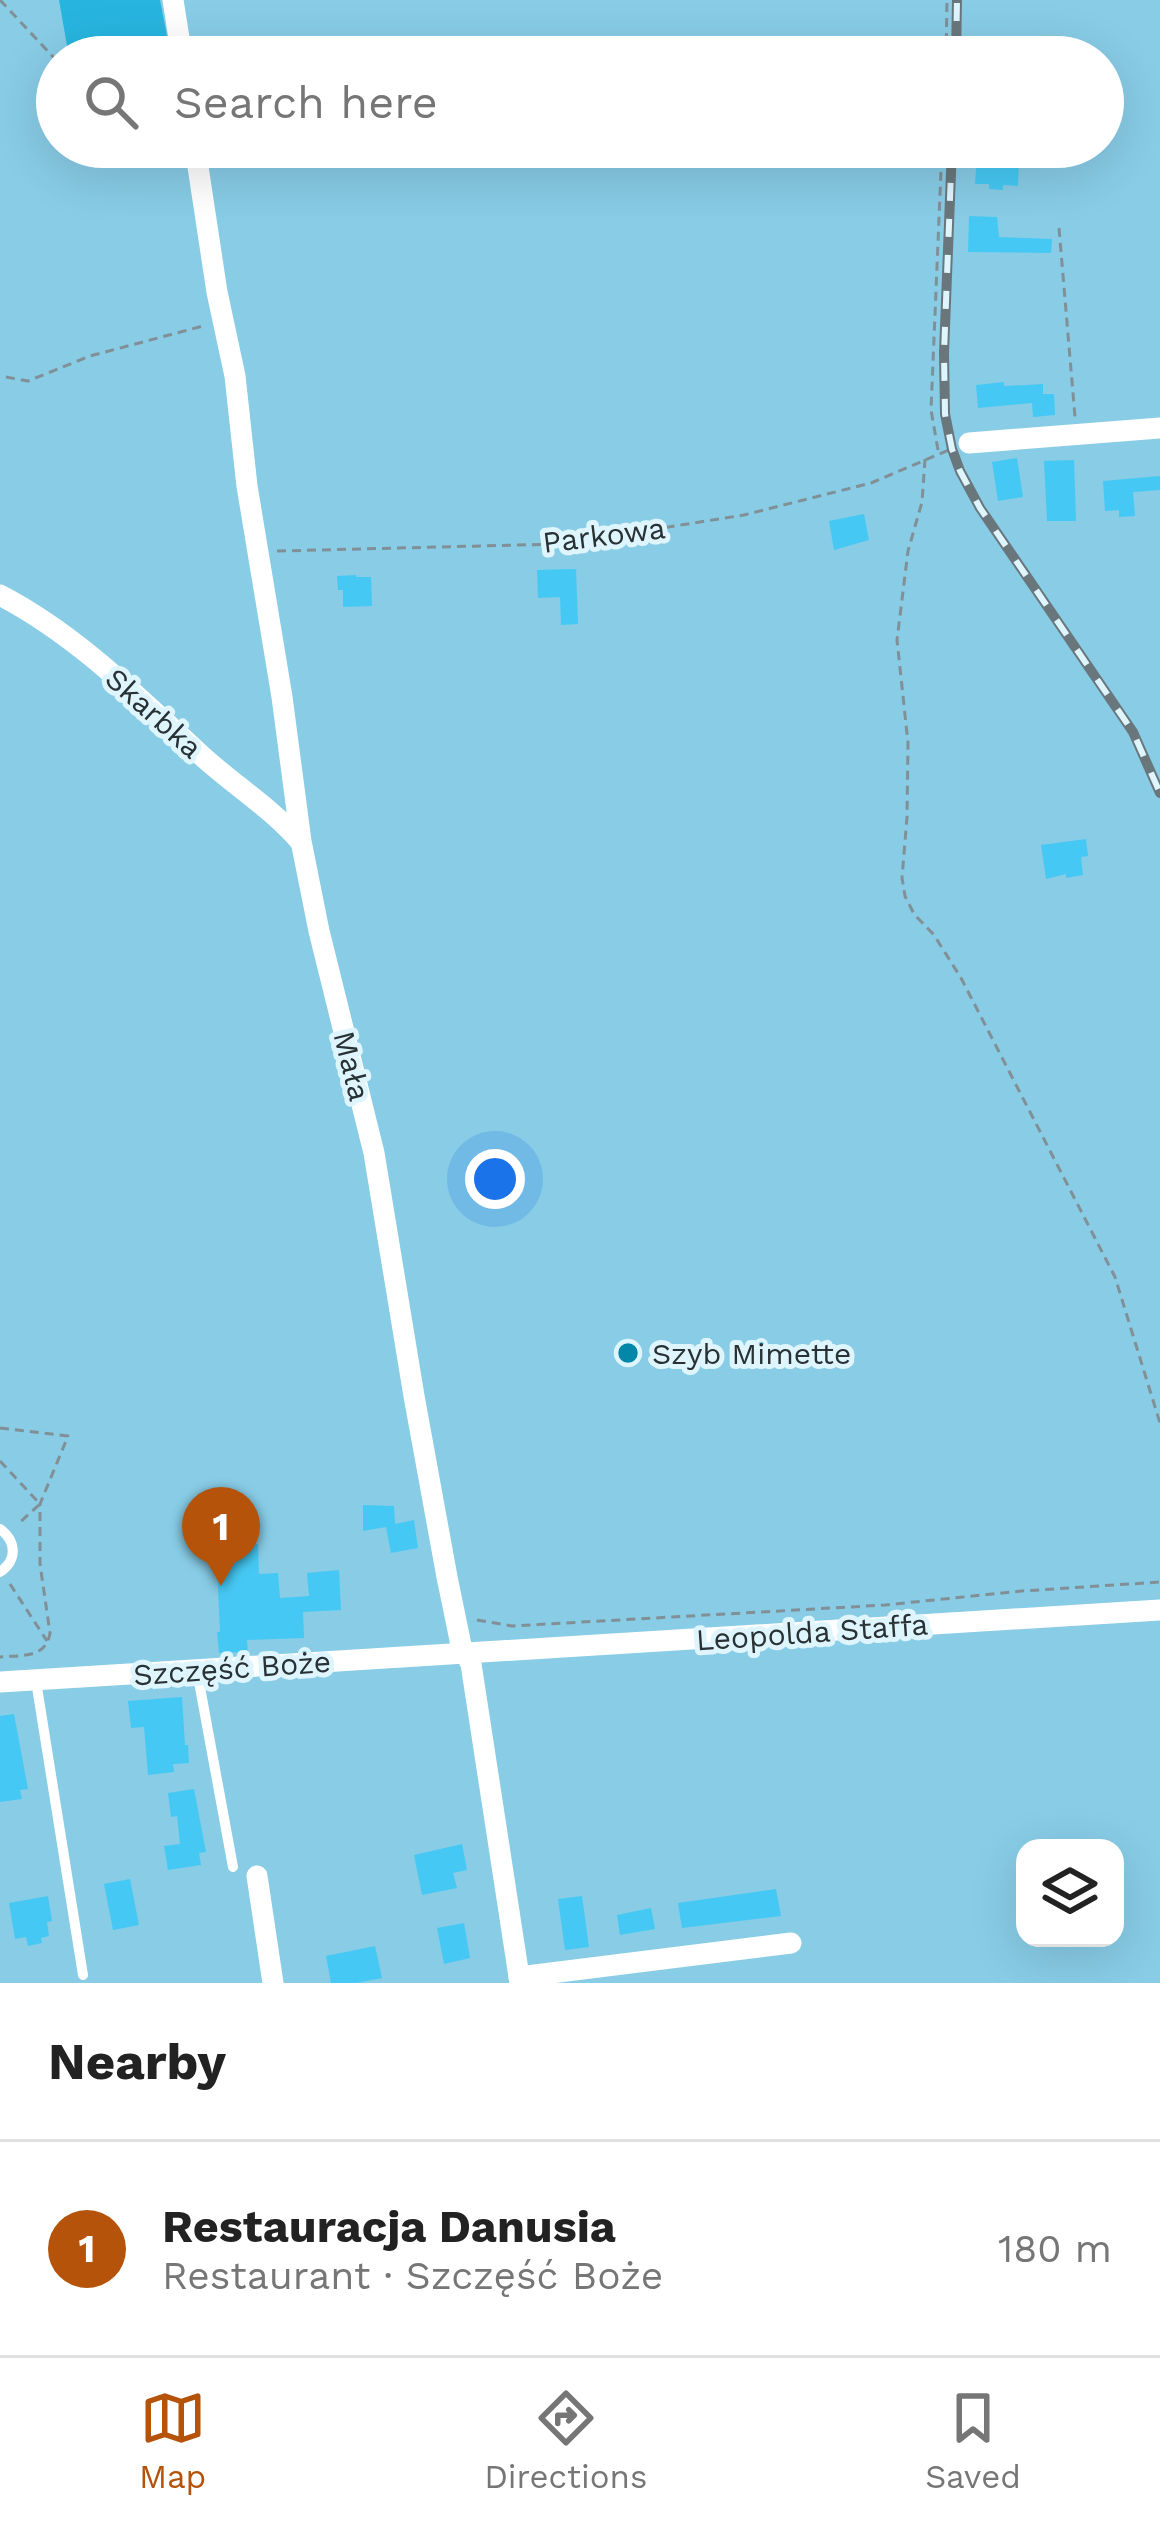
<!DOCTYPE html>
<meta charset="utf-8">
<style>
:root{--surface:#fff;--page:#f2f2f2;--text:#222;--muted:#767676;--line:#e0e0e0;--accent:#b45309}
body{margin:0;font-family:"Work Sans",sans-serif;background:var(--page);color:var(--text)}
.controls{position:absolute;right:36px;bottom:36px;display:grid;overflow:hidden;border-radius:24px;box-shadow:0 12px 48px #0002}
.controls button{width:108px;height:108px;display:grid;place-items:center;padding:0;border:0;border-bottom:3px solid var(--line);background:var(--surface);color:var(--text);font:60px sans-serif}
.you{position:absolute;left:495px;top:1179px;width:42px;height:42px;margin:-30px;border:9px solid #fff;border-radius:50%;background:#1a73e8;box-shadow:0 0 0 18px #1a73e833}
.badge{display:grid;place-items:center;width:78px;height:78px;border-radius:50%;background:var(--accent);color:#fff;font-size:39px;font-weight:700}
.pin{position:absolute;translate:-50% -99px;filter:drop-shadow(0 3px 6px #0008)}
.pin::after{content:'';position:absolute;top:63px;width:42px;height:36px;background:inherit;clip-path:polygon(0 0,100% 0,50% 100%)}
.list{margin:0;padding:0;list-style:none}
h2{display:flex;justify-content:space-between;align-items:center;height:156px;margin:0;padding:0 48px;font-size:51px}
h2 small{font-size:39px;font-weight:400;color:var(--muted)}
.list li{display:grid;grid-template-columns:78px 1fr auto;gap:36px;align-items:center;box-sizing:border-box;height:216px;padding:0 48px;border-top:3px solid var(--line)}
.list b{display:block;font-size:45px;white-space:nowrap}
.list p{margin:0;font-size:39px;white-space:nowrap;color:var(--muted)}
.list em{font-size:39px;font-style:normal;color:var(--muted)}
.icon{flex:none;width:66px;height:66px;fill:none;stroke:currentColor;stroke-width:2;stroke-linecap:round;stroke-linejoin:round}
.map{position:relative;flex:none;width:1160px;height:1983px;overflow:hidden}
.search{position:absolute;background:var(--surface);box-shadow:0 12px 48px #0002;left:36px;right:36px;top:36px;height:132px;display:flex;align-items:center;gap:30px;box-sizing:border-box;padding:0 42px;border-radius:66px;color:var(--muted);font-size:45px}
.sheet{height:372px;background:var(--surface)}
nav{display:flex;justify-content:space-around;align-items:center;box-sizing:border-box;height:168px;border-top:3px solid var(--line);background:var(--surface);font-size:33px;color:var(--muted)}
nav a{display:grid;justify-items:center;gap:6px}
nav .on{color:var(--accent)}
.map>svg:first-child{display:block}
</style>
<div class="map">
<svg width="1160" height="1983" viewBox="0 0 1160 1983">
<rect width="100%" height="100%" fill="#d2e8f0"/>
<!-- green -->
<path fill="#88cce6" fill-rule="evenodd" d="M 0,0 L 1160,0 L 1160,1983 L 0,1983 ZM 57,57 L 1103,57 L 1103,147 L 57,147 ZM 1025,1848 L 1115,1848 L 1115,1938 L 1025,1938 Z"/>
<!-- forest -->
<path fill="#27b5df" d="M 59,0 L 160,0 L 171,57 L 69,57 Z"/>
<!-- building -->
<g fill="#45c9f4">
<path d="M 977,157 L 1019,159 L 1018,186 L 1003,185 L 1003,190 L 989,189 L 989,184 L 975,184 Z"/>
<path d="M 969,216 L 997,217 L 999,237 L 1052,239 L 1051,253 L 968,252 Z"/>
<path d="M 1004,382 L 1004,386 L 1043,384 L 1043,394 L 1054,394 L 1055,415 L 1033,417 L 1032,403 L 978,408 L 976,385 Z"/>
<path d="M 1017,458 L 1023,497 L 998,501 L 992,462 Z"/>
<path d="M 1074,460 L 1076,521 L 1047,521 L 1044,461 Z"/>
<path d="M 1160,476 L 1160,490 L 1133,492 L 1135,516 L 1119,517 L 1119,510 L 1105,511 L 1103,481 Z"/>
<path d="M 864,514 L 869,540 L 834,550 L 829,521 Z"/>
<path d="M 576,569 L 578,624 L 561,625 L 560,597 L 538,598 L 537,570 Z"/>
<path d="M 356,575 L 356,577 L 371,577 L 372,606 L 343,607 L 343,590 L 338,590 L 337,576 Z"/>
<path d="M 1086,839 L 1088,856 L 1081,857 L 1083,875 L 1066,878 L 1066,874 L 1046,879 L 1041,845 Z"/>
<path d="M 363,1505 L 394,1506 L 395,1524 L 414,1520 L 418,1548 L 391,1553 L 386,1527 L 363,1531 Z"/>
<path d="M 227,1540 L 232,1545 L 258,1544 L 259,1574 L 278,1573 L 280,1598 L 309,1596 L 307,1573 L 339,1570 L 341,1610 L 303,1612 L 304,1638 L 247,1640 L 248,1652 L 219,1653 L 217,1632 L 220,1632 L 216,1546 L 221,1541 Z"/>
<path d="M 182,1697 L 185,1745 L 188,1745 L 189,1763 L 173,1764 L 174,1772 L 148,1775 L 144,1727 L 131,1728 L 128,1701 Z"/>
<path d="M 14,1714 L 28,1789 L 20,1790 L 22,1799 L 0,1802 L 0,1716 Z"/>
<path d="M 194,1789 L 206,1852 L 199,1853 L 201,1865 L 168,1870 L 164,1846 L 180,1844 L 177,1816 L 171,1817 L 168,1793 Z"/>
<path d="M 462,1844 L 467,1870 L 453,1873 L 457,1888 L 422,1895 L 414,1855 Z"/>
<path d="M 130,1879 L 139,1925 L 113,1930 L 104,1884 Z"/>
<path d="M 776,1889 L 781,1916 L 682,1928 L 678,1903 Z"/>
<path d="M 48,1896 L 52,1921 L 47,1922 L 49,1936 L 41,1938 L 42,1943 L 28,1946 L 26,1937 L 15,1939 L 9,1903 Z"/>
<path d="M 582,1896 L 589,1947 L 565,1950 L 558,1899 Z"/>
<path d="M 651,1908 L 655,1929 L 620,1935 L 617,1915 Z"/>
<path d="M 464,1923 L 470,1958 L 444,1964 L 437,1928 Z"/>
<path d="M 375,1946 L 382,1978 L 356,1983 L 331,1983 L 326,1956 Z"/>
</g>
<g fill="none" stroke-linecap="round" stroke-linejoin="round">
<!-- path -->
<g stroke="#819096" stroke-width="3" stroke-dasharray="9 6" stroke-linecap="butt">
<path d="M 0,0 L 57,61"/>
<path d="M 946,57 L 947,0"/>
<path d="M 1059,228 L 1075,417"/>
<path d="M 6,377 L 28,381 L 90,356 L 203,326"/>
<path d="M 938,450 L 931,410 L 942,147"/>
<path d="M 925,459 L 922,502 L 908,551 L 897,640 L 908,743 L 907,817 L 902,878 L 905,896 L 914,914 L 934,935 L 961,978 L 1115,1277 L 1160,1423"/>
<path d="M 277,551 L 561,544 L 744,515 L 871,483 L 951,449"/>
<path d="M 0,1428 L 68,1436 L 40,1504 L 40,1564 L 50,1633 C 46,1659 21,1655 0,1657"/>
<path d="M 0,1461 L 40,1504 L 17,1525"/>
<path d="M 10,1584 L 47,1641"/>
<path d="M 477,1620 L 512,1626 L 885,1605 L 1022,1591 L 1160,1582"/>
</g>
<!-- service -->
<g stroke="#fff" stroke-width="10">
<path d="M 0,1529 C 17,1542 17,1560 0,1572"/>
<path d="M 197,1671 L 233,1867"/>
<path d="M 36,1681 L 83,1975"/>
</g>
<!-- minor -->
<g stroke="#fff" stroke-width="21">
<path d="M 173,0 L 182,57"/>
<path d="M 195,147 L 217,292 L 235,376 L 247,486 L 282,697 L 301,841 L 319,931 L 374,1153 L 414,1396 L 447,1577 L 461,1645 L 471,1664 L 520,1983"/>
<path d="M 969,443 L 1160,428"/>
<path d="M 0,595 C 77,635 139,698 202,756 C 234,785 271,808 300,841"/>
<path d="M 0,1682 L 1160,1610"/>
<path d="M 257,1876 L 273,1983"/>
<path d="M 519,1977 L 791,1943"/>
</g>
<!-- rail casing -->
<g stroke="#69777c" stroke-width="10">
<g id="rail">
<path d="M 956,57 L 957,0"/>
<path d="M 952,147 L 944,353 L 945,414 L 952,449 L 960,471 L 980,508 L 1133,732 L 1160,793"/>
</g>
</g>
<!-- rail -->
<use href="#rail" stroke="#dff5fe" stroke-width="6" stroke-dasharray="18" stroke-linecap="butt"/>
</g>
<!-- markers -->
<circle fill="#0387a9" stroke="#dff5fe" stroke-width="4.5" cx="628" cy="1353" r="12"/>
<g text-anchor="middle" dominant-baseline="central" stroke-width="10" stroke-linejoin="round" paint-order="stroke">
<!-- street labels -->
<g font-size="30" fill="#283134" stroke="#dff5fe">
<text transform="translate(604 535) rotate(-7)">Parkowa</text>
<text transform="translate(154 713) rotate(42)">Skarbka</text>
<text transform="translate(352 1066) rotate(76)">Mała</text>
<text transform="translate(812 1632) rotate(-4)">Leopolda Staffa</text>
<text transform="translate(232 1668) rotate(-4)">Szczęść Boże</text>
</g>
<!-- poi labels -->
<g font-size="30" fill="#283134" stroke="#dff5fe" text-anchor="start">
<text x="652" y="1353">Szyb Mimette</text>
</g>
</g>
</svg>
<div class="controls">
<button><svg class="icon" aria-label="layers" viewBox="0 0 24 24"><path d="M12 4l9 5-9 5-9-5zM3 14l9 5 9-5"/></svg></button>
</div>
<div class="you"></div>
<div class="pin badge" style="left:221px;top:1586px">1</div>
<div class="search"><svg class="icon" aria-label="search" viewBox="0 0 24 24"><circle cx="10" cy="10" r="6"/><path d="M15 15l6 6"/></svg>Search here</div>
</div>
<section class="sheet">
<h2>Nearby<small></small></h2>
<ul class="list">
<li><span class="badge">1</span><div><b>Restauracja Danusia</b><p>Restaurant · Szczęść Boże</p></div><em>180 m</em></li>
</ul>
</section>
<nav>
<a class="on"><svg class="icon" aria-label="map" viewBox="0 0 24 24"><path d="M3 6l6-2 6 2 6-2v14l-6 2-6-2-6 2zM9 4v14M15 6v14"/></svg>Map</a>
<a><svg class="icon" aria-label="directions" viewBox="0 0 24 24"><path d="M12 3l9 9-9 9-9-9zM9 14v-3h6M13 9l2 2-2 2"/></svg>Directions</a>
<a><svg class="icon" aria-label="saved" viewBox="0 0 24 24"><path d="M7 4h10v16l-5-4-5 4z"/></svg>Saved</a>
</nav>
